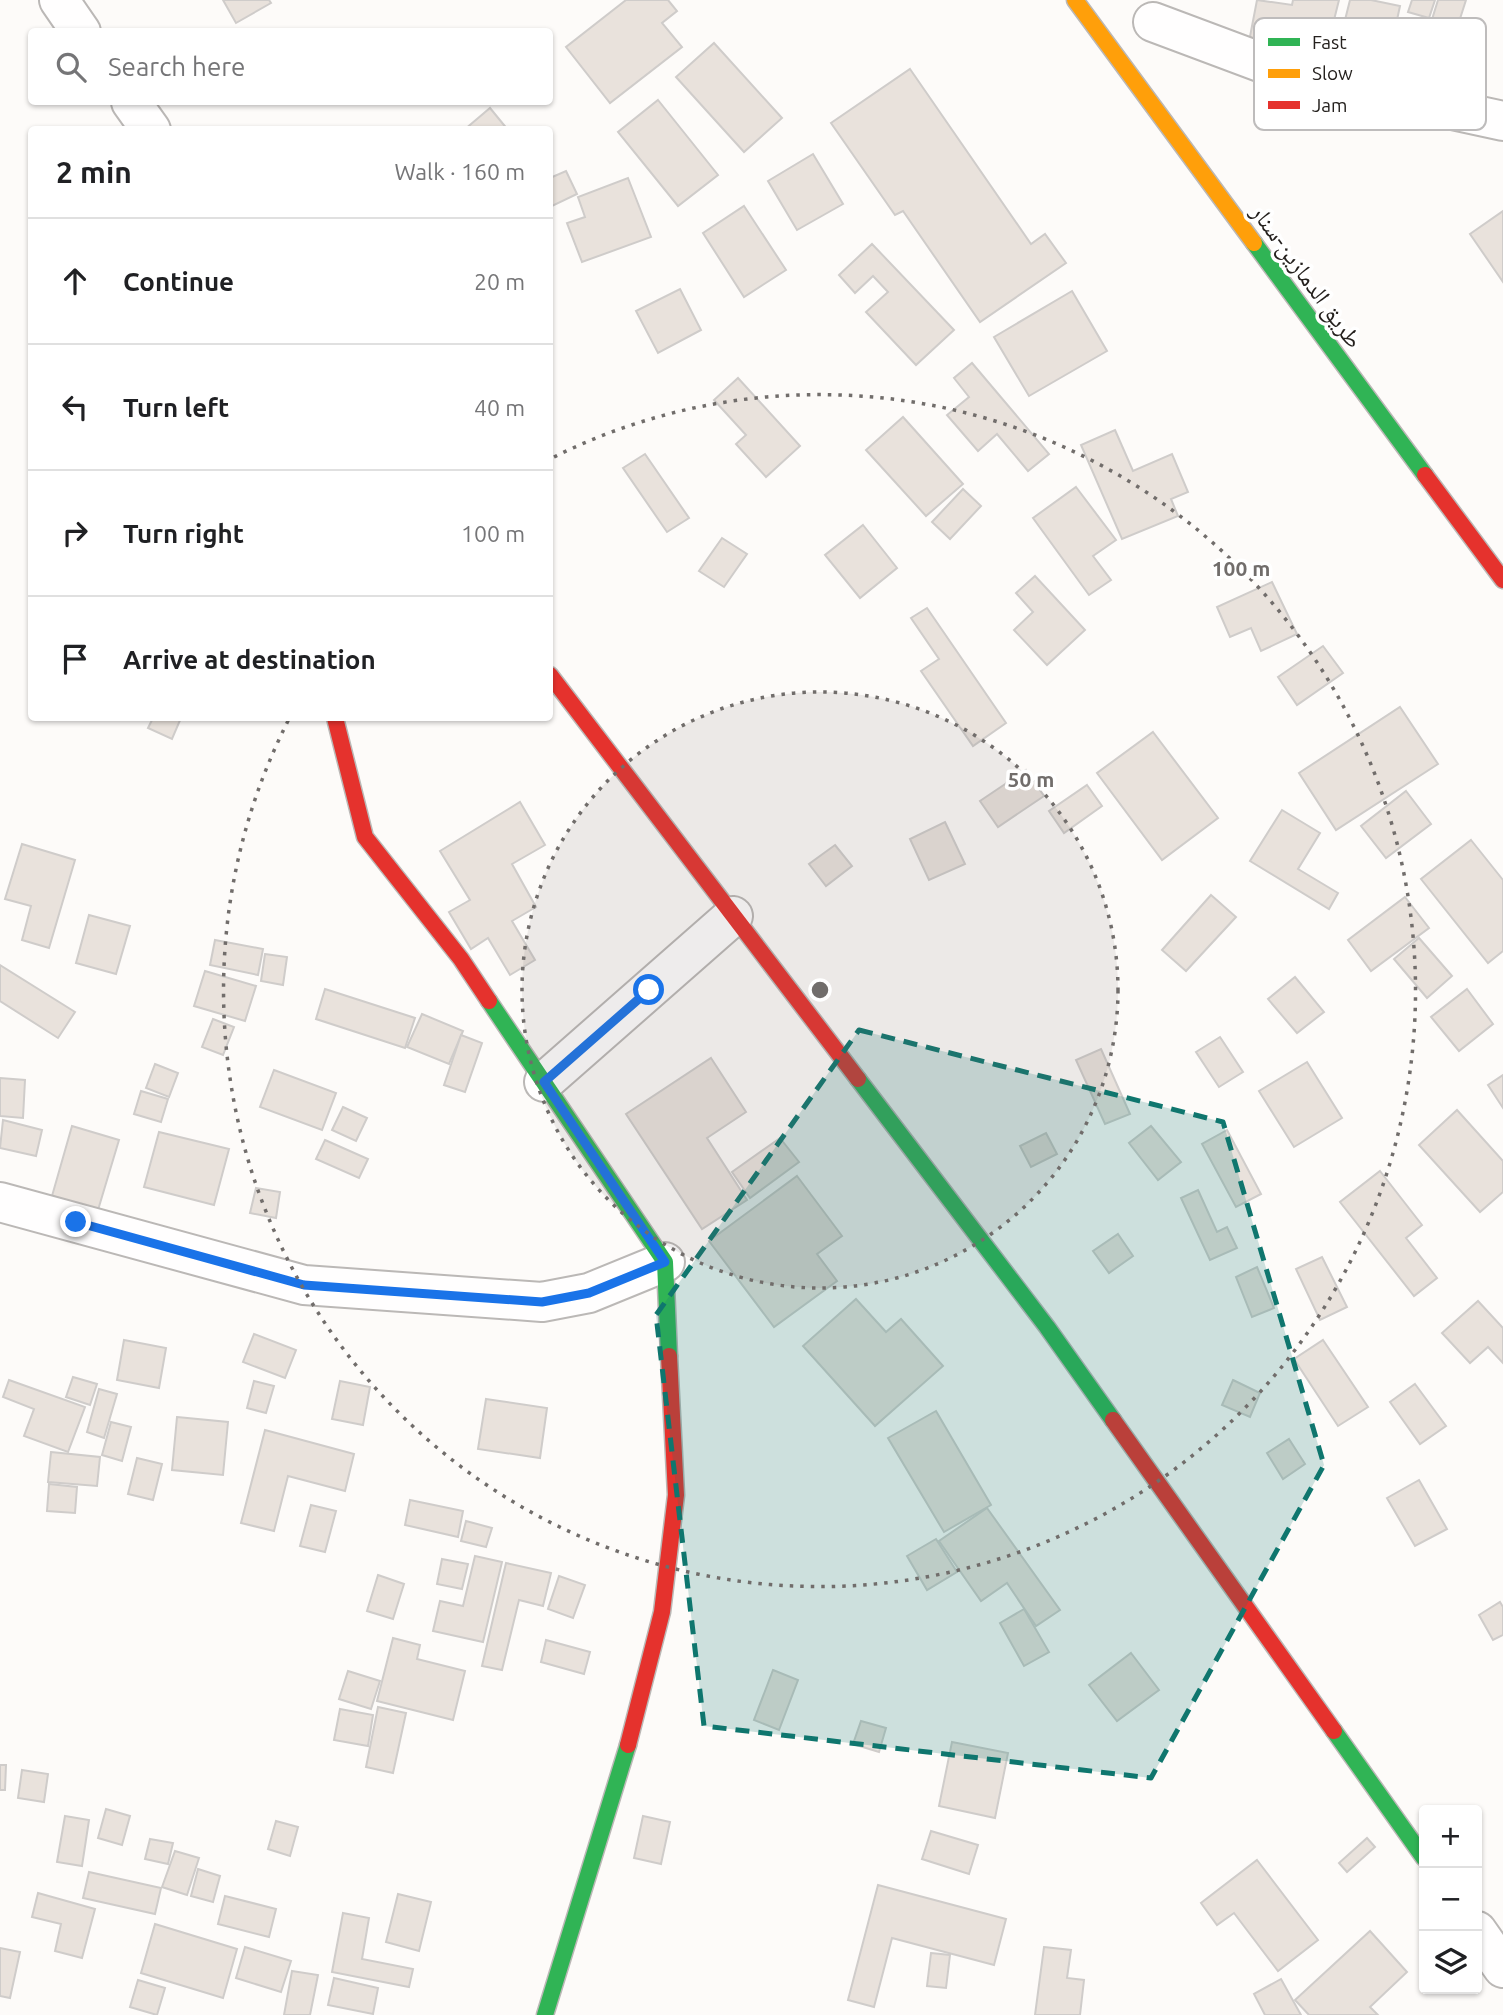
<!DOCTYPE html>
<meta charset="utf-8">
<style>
:root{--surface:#fff;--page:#f2f2f2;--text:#202124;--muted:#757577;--line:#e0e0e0}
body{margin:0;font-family:Ubuntu,"Noto Naskh Arabic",sans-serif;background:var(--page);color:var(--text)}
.controls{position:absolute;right:21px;bottom:21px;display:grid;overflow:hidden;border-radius:7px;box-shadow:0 2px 5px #0004}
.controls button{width:63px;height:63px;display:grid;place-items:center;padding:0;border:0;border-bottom:2px solid var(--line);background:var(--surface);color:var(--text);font:35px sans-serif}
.stop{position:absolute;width:21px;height:21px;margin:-16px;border:5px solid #1a73e8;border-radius:50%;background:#fff}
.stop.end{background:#1a73e8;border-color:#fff;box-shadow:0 2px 7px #0008}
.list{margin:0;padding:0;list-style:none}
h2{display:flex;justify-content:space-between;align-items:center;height:91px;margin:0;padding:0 28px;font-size:30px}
h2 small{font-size:23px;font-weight:400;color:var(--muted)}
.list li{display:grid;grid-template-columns:46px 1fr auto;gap:21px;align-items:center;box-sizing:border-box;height:126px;padding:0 28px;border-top:2px solid var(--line)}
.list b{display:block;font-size:26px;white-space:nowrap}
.list em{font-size:23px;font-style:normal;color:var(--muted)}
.icon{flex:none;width:38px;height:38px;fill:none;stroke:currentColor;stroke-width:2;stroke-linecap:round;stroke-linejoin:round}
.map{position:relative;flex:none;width:1503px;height:2015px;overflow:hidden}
.search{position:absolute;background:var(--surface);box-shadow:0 2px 5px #0004;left:28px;top:28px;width:525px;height:77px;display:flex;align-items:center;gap:18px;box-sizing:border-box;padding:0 24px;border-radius:7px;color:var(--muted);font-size:26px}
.panel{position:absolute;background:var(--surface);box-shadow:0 2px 5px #0004;left:28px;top:126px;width:525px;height:595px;border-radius:7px}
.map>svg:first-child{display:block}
</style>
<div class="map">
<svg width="1503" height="2015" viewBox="0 0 1503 2015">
<rect width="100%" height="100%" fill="#fdfbf9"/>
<!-- building -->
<g fill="#e9e2dc" stroke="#cfccca" stroke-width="2">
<path d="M 223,0 L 269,0 L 271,3 L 236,23 Z"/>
<path d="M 626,0 L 668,0 L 677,11 L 662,23 L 682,47 L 610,103 L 566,47 Z"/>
<path d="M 1257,0 L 1292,5 L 1293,0 L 1339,0 L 1334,20 L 1391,31 L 1385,59 L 1349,51 L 1346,66 L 1248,47 Z"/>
<path d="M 1350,0 L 1371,0 L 1400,6 L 1395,29 L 1345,20 Z"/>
<path d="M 1412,0 L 1435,0 L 1429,18 L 1408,12 Z"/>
<path d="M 1438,0 L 1466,0 L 1450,50 L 1425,42 Z"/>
<path d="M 714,43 L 782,118 L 744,152 L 676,77 Z"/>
<path d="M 910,69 L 1031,244 L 1045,234 L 1066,263 L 980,322 L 903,211 L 895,215 L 831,123 Z"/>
<path d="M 658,100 L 718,175 L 678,206 L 618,132 Z"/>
<path d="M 490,108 L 508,130 L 464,130 Z"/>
<path d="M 813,154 L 843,204 L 797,230 L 768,181 Z"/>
<path d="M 566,171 L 577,194 L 550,207 L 550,178 Z"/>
<path d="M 628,178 L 651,237 L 582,262 L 567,223 L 585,217 L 578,197 Z"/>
<path d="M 744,206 L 786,270 L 744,297 L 703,233 Z"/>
<path d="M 1503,211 L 1503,282 L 1470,234 Z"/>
<path d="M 872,244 L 954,330 L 916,365 L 866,312 L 888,292 L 873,276 L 855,293 L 839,275 Z"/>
<path d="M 680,289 L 701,330 L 658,353 L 636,311 Z"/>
<path d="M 1072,291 L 1107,351 L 1029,396 L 994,337 Z"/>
<path d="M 972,363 L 1049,454 L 1028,471 L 997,434 L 978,451 L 947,415 L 969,397 L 954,378 Z"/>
<path d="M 738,378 L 800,446 L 766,477 L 736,444 L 746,435 L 714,400 Z"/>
<path d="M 903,417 L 963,484 L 926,516 L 866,450 Z"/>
<path d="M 1115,430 L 1133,471 L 1172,454 L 1188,492 L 1171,499 L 1178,516 L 1122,539 L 1081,445 Z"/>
<path d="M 645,454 L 689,518 L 667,532 L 623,468 Z"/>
<path d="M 1076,487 L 1116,540 L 1093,556 L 1111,580 L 1089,595 L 1033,518 Z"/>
<path d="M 963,489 L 981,506 L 950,539 L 932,522 Z"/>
<path d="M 863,525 L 897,568 L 860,598 L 825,555 Z"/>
<path d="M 722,538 L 747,554 L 724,587 L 699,571 Z"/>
<path d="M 1035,576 L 1085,630 L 1047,665 L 1014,630 L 1033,612 L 1016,593 Z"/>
<path d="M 1272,582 L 1297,634 L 1261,651 L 1251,628 L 1230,637 L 1217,607 Z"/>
<path d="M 927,608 L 1006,723 L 973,746 L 921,671 L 939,659 L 911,618 Z"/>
<path d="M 1323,646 L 1343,673 L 1297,705 L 1278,677 Z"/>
<path d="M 1400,707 L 1438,764 L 1336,830 L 1299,773 Z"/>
<path d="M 153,718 L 181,718 L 172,739 L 148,728 Z"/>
<path d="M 1153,732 L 1218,818 L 1162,860 L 1097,773 Z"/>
<path d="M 1026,770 L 1044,796 L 998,827 L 980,801 Z"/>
<path d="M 1087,785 L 1102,806 L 1064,833 L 1049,811 Z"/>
<path d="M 1406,791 L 1431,824 L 1386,858 L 1361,826 Z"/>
<path d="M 520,802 L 545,845 L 512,864 L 536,907 L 512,921 L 535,960 L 510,975 L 488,938 L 471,949 L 449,912 L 470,900 L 440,851 Z"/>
<path d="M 1282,810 L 1320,833 L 1298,869 L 1338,893 L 1329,909 L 1250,861 Z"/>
<path d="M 945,822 L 965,864 L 929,880 L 910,839 Z"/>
<path d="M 1471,840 L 1503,880 L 1503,951 L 1488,963 L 1421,879 Z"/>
<path d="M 22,844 L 75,860 L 49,948 L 22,940 L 31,906 L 5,899 Z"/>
<path d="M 835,845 L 852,866 L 826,886 L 809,864 Z"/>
<path d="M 1211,895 L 1236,917 L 1186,971 L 1162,950 Z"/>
<path d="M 1405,897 L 1429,928 L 1371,971 L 1348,940 Z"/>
<path d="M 89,915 L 130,926 L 116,974 L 76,963 Z"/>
<path d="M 1419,938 L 1452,976 L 1427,998 L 1394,959 Z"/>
<path d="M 215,940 L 263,949 L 258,975 L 210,965 Z"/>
<path d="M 265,954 L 287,957 L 283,985 L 261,981 Z"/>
<path d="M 0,965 L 75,1012 L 58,1038 L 0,1001 Z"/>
<path d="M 205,971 L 256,986 L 245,1021 L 194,1006 Z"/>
<path d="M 1295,977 L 1324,1012 L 1297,1033 L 1268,999 Z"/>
<path d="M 325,989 L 415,1018 L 405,1048 L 316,1019 Z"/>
<path d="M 1467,989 L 1493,1024 L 1459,1051 L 1431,1017 Z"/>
<path d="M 422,1014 L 463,1031 L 449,1064 L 407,1047 Z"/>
<path d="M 213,1019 L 234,1027 L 223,1055 L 202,1047 Z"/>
<path d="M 461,1035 L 482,1043 L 465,1092 L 444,1085 Z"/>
<path d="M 1220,1037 L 1243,1072 L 1219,1087 L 1196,1052 Z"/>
<path d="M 1101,1049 L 1130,1114 L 1105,1124 L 1076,1060 Z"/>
<path d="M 711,1058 L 746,1112 L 707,1138 L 747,1200 L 702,1229 L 626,1114 Z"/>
<path d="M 1307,1062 L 1342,1118 L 1294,1147 L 1259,1091 Z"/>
<path d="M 155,1064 L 178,1073 L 169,1097 L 146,1088 Z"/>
<path d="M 274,1070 L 336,1093 L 322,1130 L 260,1107 Z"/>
<path d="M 1503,1075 L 1503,1108 L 1488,1085 Z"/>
<path d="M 0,1078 L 25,1080 L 23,1118 L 0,1116 Z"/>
<path d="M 141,1091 L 168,1099 L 161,1122 L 134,1114 Z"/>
<path d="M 343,1107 L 367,1118 L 356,1141 L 332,1130 Z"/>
<path d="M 1457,1110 L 1503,1161 L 1503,1192 L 1480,1212 L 1419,1145 Z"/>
<path d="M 3,1120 L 42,1130 L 36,1156 L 0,1148 Z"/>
<path d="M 72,1126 L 119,1140 L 98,1210 L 52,1196 Z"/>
<path d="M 1151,1126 L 1181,1162 L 1158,1180 L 1129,1143 Z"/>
<path d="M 1227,1130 L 1261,1194 L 1236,1207 L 1202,1144 Z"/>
<path d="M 159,1132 L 229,1149 L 214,1205 L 144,1187 Z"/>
<path d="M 1046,1133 L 1057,1154 L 1031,1167 L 1020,1146 Z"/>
<path d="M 780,1138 L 799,1162 L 750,1198 L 732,1172 Z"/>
<path d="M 325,1140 L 368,1159 L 359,1178 L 316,1159 Z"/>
<path d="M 1380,1171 L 1422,1225 L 1406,1238 L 1437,1278 L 1414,1296 L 1340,1202 Z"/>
<path d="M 797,1176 L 842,1236 L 817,1254 L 837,1281 L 774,1327 L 709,1241 Z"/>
<path d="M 256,1188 L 280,1192 L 276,1218 L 250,1213 Z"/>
<path d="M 1198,1190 L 1217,1232 L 1227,1227 L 1237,1248 L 1210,1260 L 1181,1198 Z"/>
<path d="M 1118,1234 L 1133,1256 L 1109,1273 L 1093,1251 Z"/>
<path d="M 1322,1257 L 1347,1307 L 1320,1320 L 1296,1269 Z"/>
<path d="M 1257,1267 L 1274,1308 L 1252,1317 L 1236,1277 Z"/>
<path d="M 856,1299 L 886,1332 L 901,1319 L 943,1366 L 875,1426 L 803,1346 Z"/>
<path d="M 1478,1301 L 1503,1328 L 1503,1363 L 1488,1347 L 1470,1363 L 1442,1333 Z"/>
<path d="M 254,1334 L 296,1350 L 285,1378 L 243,1362 Z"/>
<path d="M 124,1340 L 166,1348 L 159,1388 L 117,1380 Z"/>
<path d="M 1323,1340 L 1368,1407 L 1338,1426 L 1294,1359 Z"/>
<path d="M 73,1377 L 97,1384 L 90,1405 L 66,1397 Z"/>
<path d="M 9,1380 L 85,1407 L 68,1452 L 24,1436 L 34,1409 L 3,1397 Z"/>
<path d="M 1233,1380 L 1260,1393 L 1250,1417 L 1222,1405 Z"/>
<path d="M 254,1381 L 274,1386 L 266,1413 L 247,1408 Z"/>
<path d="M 340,1381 L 370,1387 L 363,1425 L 332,1419 Z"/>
<path d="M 1415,1384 L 1446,1426 L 1420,1444 L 1390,1402 Z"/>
<path d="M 99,1389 L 117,1394 L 104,1438 L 87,1432 Z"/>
<path d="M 486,1399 L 547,1408 L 540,1458 L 478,1449 Z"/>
<path d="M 936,1411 L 991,1505 L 944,1532 L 888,1438 Z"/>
<path d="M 177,1417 L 228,1422 L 223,1475 L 172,1470 Z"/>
<path d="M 111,1422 L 131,1427 L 122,1461 L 102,1455 Z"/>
<path d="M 265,1430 L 354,1454 L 345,1491 L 288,1476 L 274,1531 L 241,1523 Z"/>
<path d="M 1289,1439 L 1305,1464 L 1283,1479 L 1267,1453 Z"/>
<path d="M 51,1452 L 100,1457 L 97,1486 L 48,1482 Z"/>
<path d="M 137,1458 L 162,1464 L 153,1500 L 128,1494 Z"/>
<path d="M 1419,1480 L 1447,1529 L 1415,1546 L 1387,1498 Z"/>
<path d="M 49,1484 L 77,1487 L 75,1513 L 47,1511 Z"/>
<path d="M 410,1500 L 463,1511 L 458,1537 L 405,1525 Z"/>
<path d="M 311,1505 L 336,1511 L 325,1552 L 300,1546 Z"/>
<path d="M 987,1508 L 1060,1610 L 1036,1626 L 1007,1583 L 981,1601 L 939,1541 Z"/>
<path d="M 466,1521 L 492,1528 L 486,1547 L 461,1541 Z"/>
<path d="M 936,1539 L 957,1572 L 927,1590 L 907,1556 Z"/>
<path d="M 475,1556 L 502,1562 L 483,1642 L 433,1631 L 440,1601 L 463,1606 Z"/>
<path d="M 442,1559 L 468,1564 L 462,1589 L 437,1584 Z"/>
<path d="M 506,1563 L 551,1573 L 543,1606 L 519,1600 L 502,1670 L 482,1666 Z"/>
<path d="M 378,1575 L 404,1584 L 393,1619 L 367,1611 Z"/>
<path d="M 559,1576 L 585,1585 L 573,1618 L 548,1609 Z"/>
<path d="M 1500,1602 L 1503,1607 L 1503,1635 L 1493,1640 L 1479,1615 Z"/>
<path d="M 1024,1609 L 1049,1652 L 1024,1666 L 1000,1623 Z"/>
<path d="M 393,1638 L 420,1645 L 417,1659 L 465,1671 L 453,1720 L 377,1701 Z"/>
<path d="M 546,1640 L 590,1652 L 584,1674 L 541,1662 Z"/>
<path d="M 1131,1653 L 1159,1690 L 1117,1721 L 1089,1685 Z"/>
<path d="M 773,1670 L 798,1680 L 779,1730 L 754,1720 Z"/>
<path d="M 348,1671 L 380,1681 L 371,1709 L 339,1699 Z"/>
<path d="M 378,1707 L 406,1713 L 393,1773 L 366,1767 Z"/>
<path d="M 340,1709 L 373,1715 L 368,1746 L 334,1740 Z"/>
<path d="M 861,1721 L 886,1728 L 879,1752 L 853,1744 Z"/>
<path d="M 952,1742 L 1008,1753 L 995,1818 L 939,1806 Z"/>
<path d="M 0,1765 L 6,1765 L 5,1790 L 0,1790 Z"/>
<path d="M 22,1770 L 48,1774 L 44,1802 L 18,1798 Z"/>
<path d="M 106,1809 L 130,1816 L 122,1845 L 98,1838 Z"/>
<path d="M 65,1816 L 89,1820 L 82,1866 L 57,1862 Z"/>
<path d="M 643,1816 L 670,1822 L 661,1864 L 634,1858 Z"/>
<path d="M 276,1821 L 298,1827 L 290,1856 L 268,1849 Z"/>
<path d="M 931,1831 L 978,1845 L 969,1874 L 922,1859 Z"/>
<path d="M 1367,1838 L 1375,1847 L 1347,1872 L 1339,1863 Z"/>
<path d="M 150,1839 L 173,1843 L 168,1864 L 145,1859 Z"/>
<path d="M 175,1851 L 199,1858 L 187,1895 L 162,1887 Z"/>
<path d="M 1257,1860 L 1318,1940 L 1278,1971 L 1234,1913 L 1217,1925 L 1201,1903 Z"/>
<path d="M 198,1869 L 220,1876 L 213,1902 L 191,1896 Z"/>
<path d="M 89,1872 L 161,1888 L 155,1914 L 83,1898 Z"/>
<path d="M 878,1885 L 1006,1919 L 994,1965 L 892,1938 L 874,2007 L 848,2000 Z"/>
<path d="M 38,1893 L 95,1909 L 82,1958 L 55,1951 L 61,1924 L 32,1917 Z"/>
<path d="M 398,1894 L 431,1902 L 419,1951 L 386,1942 Z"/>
<path d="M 225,1896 L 276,1909 L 269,1937 L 218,1924 Z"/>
<path d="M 343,1913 L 369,1918 L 362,1959 L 413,1969 L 409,1987 L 332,1972 Z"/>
<path d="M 155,1924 L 237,1949 L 223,1998 L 141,1973 Z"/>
<path d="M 1370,1931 L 1407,1972 L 1370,2007 L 1378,2015 L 1309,2015 L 1295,2000 Z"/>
<path d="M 245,1947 L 291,1961 L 281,1992 L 236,1978 Z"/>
<path d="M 1044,1947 L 1071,1950 L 1067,1978 L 1084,1980 L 1080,2015 L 1035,2015 Z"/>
<path d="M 0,1948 L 20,1952 L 10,1998 L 0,1996 Z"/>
<path d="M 931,1953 L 950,1955 L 946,1988 L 927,1986 Z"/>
<path d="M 292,1971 L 318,1975 L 310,2015 L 284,2015 Z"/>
<path d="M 334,1978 L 378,1988 L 373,2014 L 328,2005 Z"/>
<path d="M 1281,1979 L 1301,2015 L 1265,2015 L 1254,1994 Z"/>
<path d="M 138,1980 L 165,1988 L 157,2015 L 130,2007 Z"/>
</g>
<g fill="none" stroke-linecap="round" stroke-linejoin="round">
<!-- street casing -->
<g stroke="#bbb8b6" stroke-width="42">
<g id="street">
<path d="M 59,0 L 81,32"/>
<path d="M 1153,22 L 1300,77 L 1503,121"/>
<path d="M 131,102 L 151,130"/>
<path d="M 544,1082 L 733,916"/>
<path d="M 0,1202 L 304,1285 L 542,1302 L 589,1293 L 665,1262"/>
<path d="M 1477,1931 L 1503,1968"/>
</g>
</g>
<!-- fast casing -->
<g stroke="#bbb8b6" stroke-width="19">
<g id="fast">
<path d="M 1254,243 L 1425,475"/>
<path d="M 489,1001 L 665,1262 L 669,1356"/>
<path d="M 858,1079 L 1047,1327 L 1113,1420"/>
<path d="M 1334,1731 L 1424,1858"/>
<path d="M 545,2015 L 628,1745"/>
</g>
</g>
<!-- slow casing -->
<g stroke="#bbb8b6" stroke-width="19">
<path id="slow" d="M 1075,0 L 1254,243"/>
</g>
<!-- jam casing -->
<g stroke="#bbb8b6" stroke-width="19">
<g id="jam">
<path d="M 1425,475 L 1503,580"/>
<path d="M 550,675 L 858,1079"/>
<path d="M 335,718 L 365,837 L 461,959 L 489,1001"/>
<path d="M 1113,1420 L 1334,1731"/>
<path d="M 628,1745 L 662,1612 L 676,1495 L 669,1356"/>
</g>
</g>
<!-- street -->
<use href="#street" stroke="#fffefe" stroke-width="38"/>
<!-- fast -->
<use href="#fast" stroke="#30b455" stroke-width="16"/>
<!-- slow -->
<use href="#slow" stroke="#ff9f0a" stroke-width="16"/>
<!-- jam -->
<use href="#jam" stroke="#e5322d" stroke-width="16"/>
</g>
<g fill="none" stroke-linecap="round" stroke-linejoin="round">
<!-- route -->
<path stroke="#1a73e8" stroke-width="9" d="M 76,1222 L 304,1285 L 542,1302 L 589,1293 L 665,1262 L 544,1082 L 649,990"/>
</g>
<!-- marked area -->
<path fill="#0f766e" fill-opacity="0.2" stroke="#0f766e" stroke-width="5" stroke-dasharray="14 9" stroke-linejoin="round" d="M 859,1030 L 1223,1122 L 1324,1465 L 1151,1778 L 704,1726 L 656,1315 Z"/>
<!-- distance rings -->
<circle cx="820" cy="990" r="298" fill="#716d6b" fill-opacity=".12"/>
<g fill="none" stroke="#716d6b" stroke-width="3.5" stroke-dasharray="3.5 7">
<circle cx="820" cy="990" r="298"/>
<path d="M554 457A596 596 0 1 1 289 719"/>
</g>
<g text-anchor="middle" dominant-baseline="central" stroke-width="7" stroke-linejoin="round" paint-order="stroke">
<!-- street labels -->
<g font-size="24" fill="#25211e" stroke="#fff">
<text transform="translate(1307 276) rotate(54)">طريق الدمازين-سنار</text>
</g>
</g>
<!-- legend -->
<rect x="1254" y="18" width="232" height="112" rx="10" fill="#fff" stroke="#bebcbc" stroke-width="2"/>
<rect x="1268" y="38" width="32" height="8" fill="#30b455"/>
<rect x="1268" y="69" width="32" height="9" fill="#ff9f0a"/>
<rect x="1268" y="101" width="32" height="8" fill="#e5322d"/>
<g font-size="19" fill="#25211e">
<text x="1312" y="49">Fast</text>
<text x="1312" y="80">Slow</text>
<text x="1312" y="112">Jam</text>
</g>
<circle cx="820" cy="990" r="10" fill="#716d6b" stroke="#fff" stroke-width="3.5"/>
<g font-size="21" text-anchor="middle" font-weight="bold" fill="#716d6b" stroke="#fff" stroke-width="7" stroke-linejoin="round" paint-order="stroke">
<text x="1241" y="576">100 m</text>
<text x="1031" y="787">50 m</text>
</g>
</svg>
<div class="controls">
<button>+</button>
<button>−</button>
<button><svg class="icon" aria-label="layers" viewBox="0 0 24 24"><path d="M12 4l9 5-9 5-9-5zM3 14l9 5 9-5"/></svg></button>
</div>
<div class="stop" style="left:649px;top:990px"></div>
<div class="stop end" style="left:76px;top:1222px"></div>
<div class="search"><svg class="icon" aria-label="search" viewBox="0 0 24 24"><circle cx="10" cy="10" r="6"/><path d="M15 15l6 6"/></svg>Search here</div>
<section class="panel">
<h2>2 min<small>Walk · 160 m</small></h2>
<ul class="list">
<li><svg class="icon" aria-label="ahead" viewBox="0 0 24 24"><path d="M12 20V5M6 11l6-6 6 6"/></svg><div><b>Continue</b></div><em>20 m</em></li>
<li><svg class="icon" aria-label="left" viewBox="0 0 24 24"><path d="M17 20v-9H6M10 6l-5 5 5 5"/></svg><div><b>Turn left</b></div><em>40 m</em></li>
<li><svg class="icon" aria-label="right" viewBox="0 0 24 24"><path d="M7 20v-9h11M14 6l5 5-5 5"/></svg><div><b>Turn right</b></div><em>100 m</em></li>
<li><svg class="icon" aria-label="arrive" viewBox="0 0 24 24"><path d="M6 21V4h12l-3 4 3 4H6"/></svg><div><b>Arrive at destination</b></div></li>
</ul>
</section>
</div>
